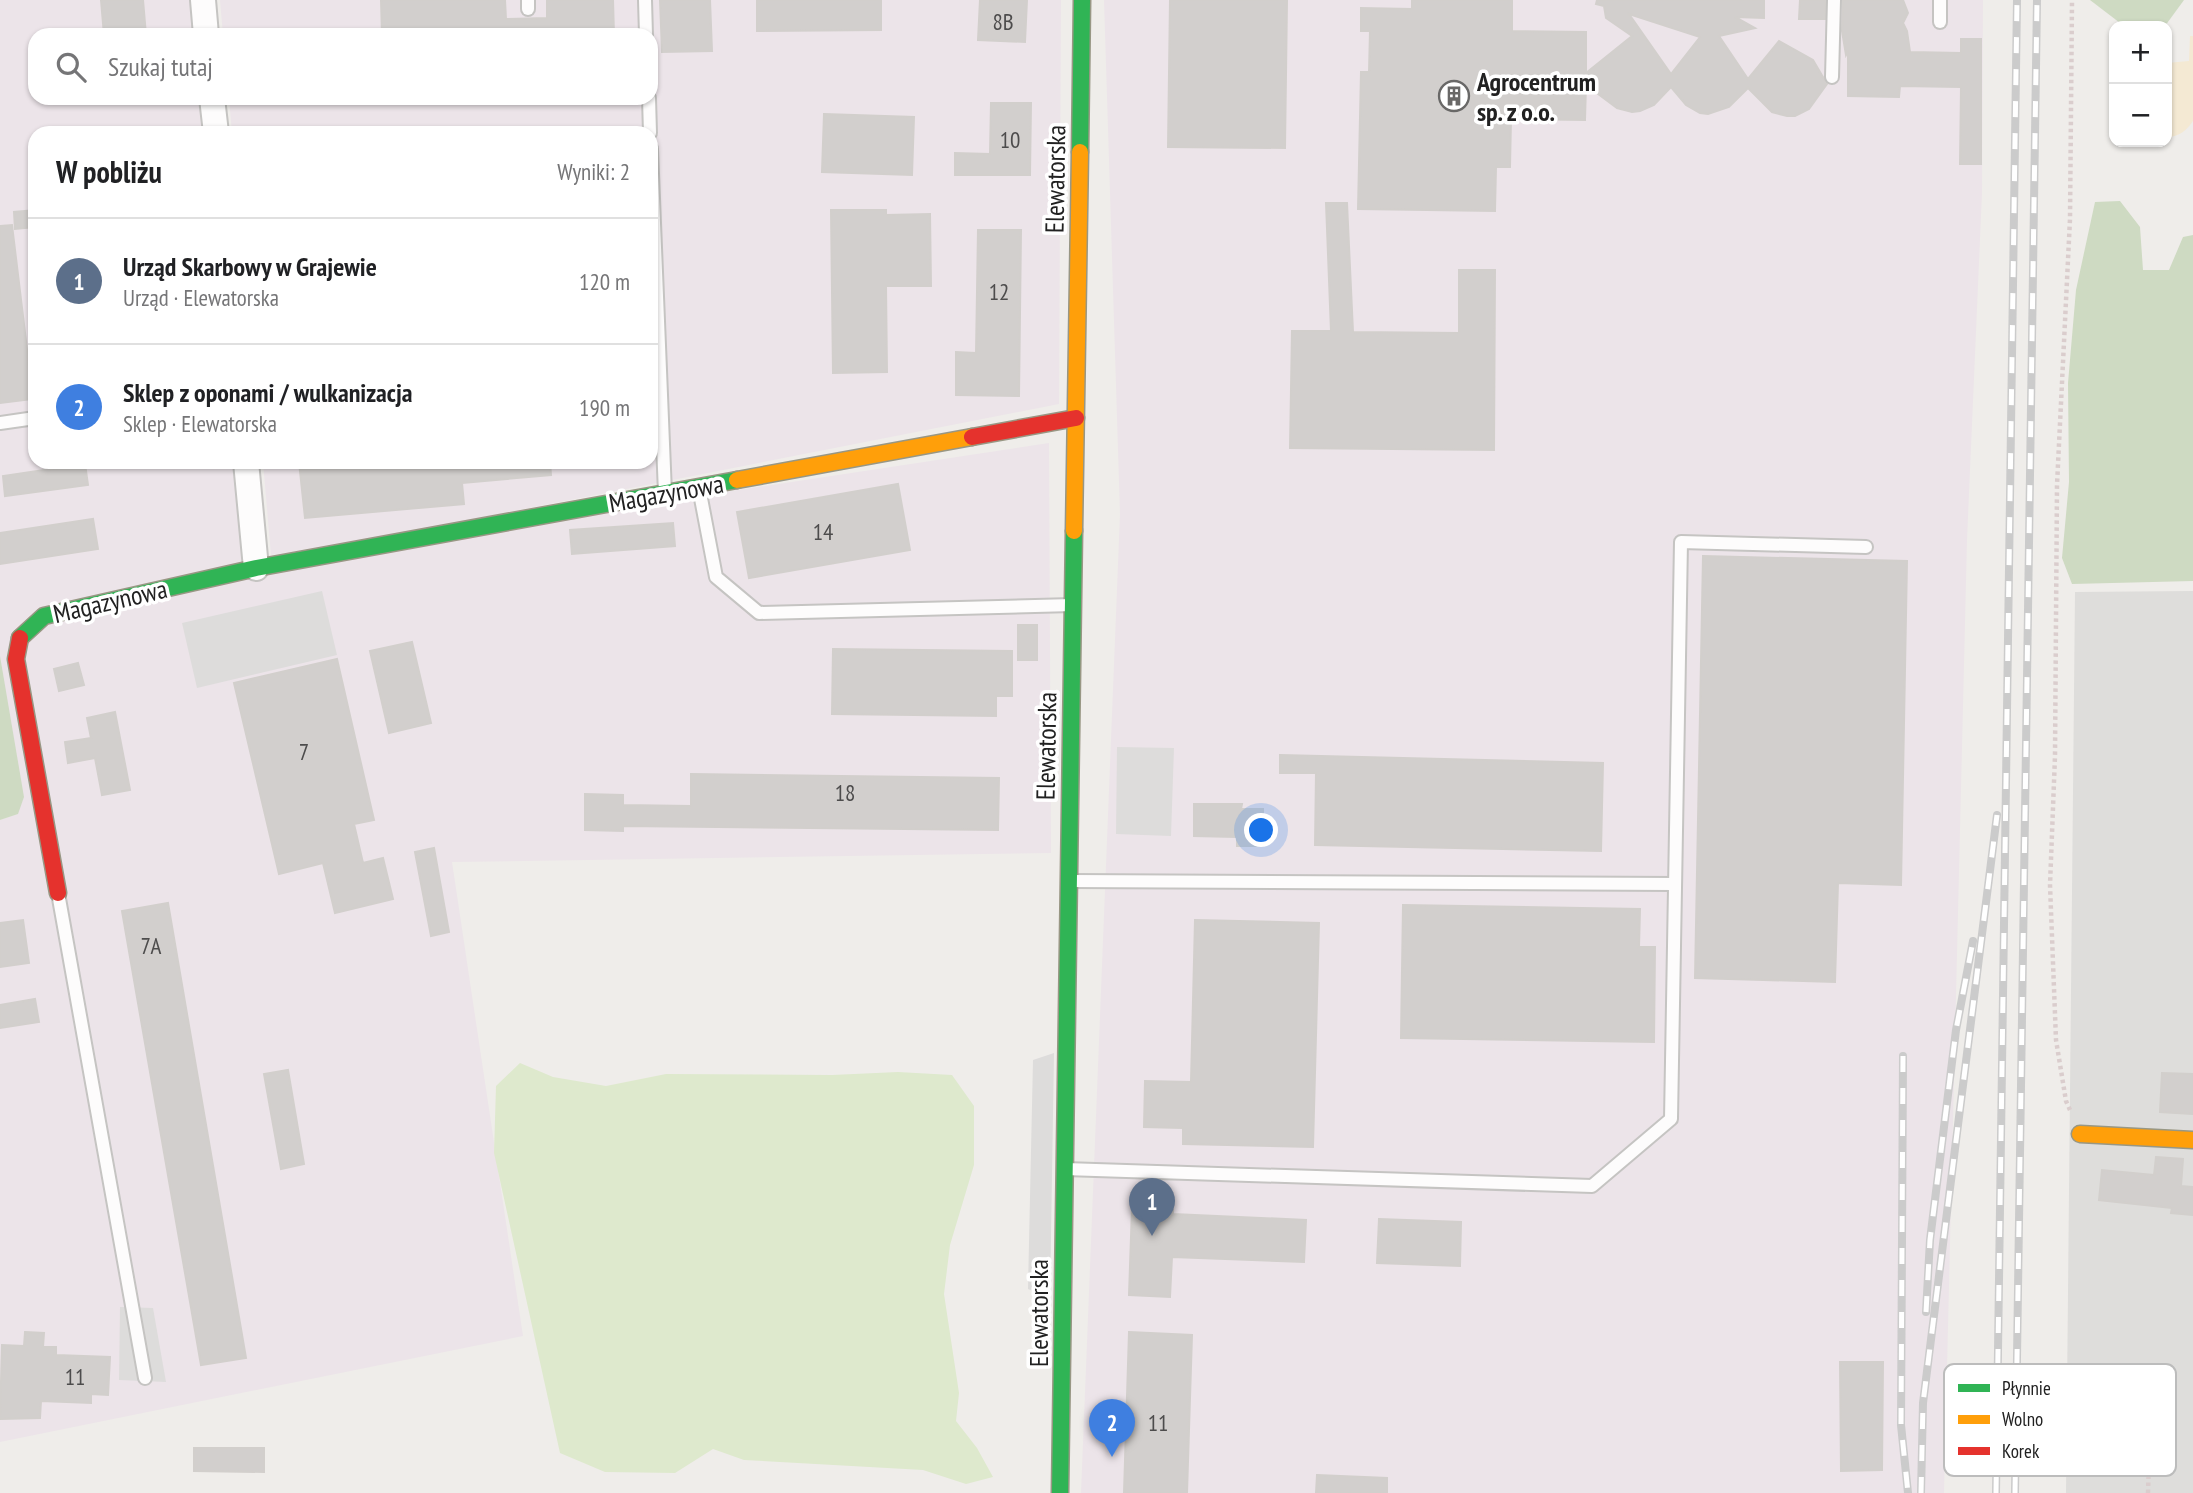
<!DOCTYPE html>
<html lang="pl">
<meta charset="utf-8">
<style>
:root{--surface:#fff;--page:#f6f6f6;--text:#202124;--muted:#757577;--line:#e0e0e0;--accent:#111827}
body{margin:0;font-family:"PT Sans Narrow",sans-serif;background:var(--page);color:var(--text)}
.controls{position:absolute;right:21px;top:21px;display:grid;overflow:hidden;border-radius:14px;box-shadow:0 2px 5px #0004}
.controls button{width:63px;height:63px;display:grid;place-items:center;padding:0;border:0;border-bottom:2px solid var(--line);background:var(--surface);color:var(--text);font:35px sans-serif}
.you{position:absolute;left:1262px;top:831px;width:24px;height:24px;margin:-18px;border:5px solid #fff;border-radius:50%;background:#1a73e8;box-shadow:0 0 0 10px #1a73e833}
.badge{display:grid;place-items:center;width:46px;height:46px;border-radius:50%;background:var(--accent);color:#fff;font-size:23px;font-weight:700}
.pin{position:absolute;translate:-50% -58px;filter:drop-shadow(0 2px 4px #0008)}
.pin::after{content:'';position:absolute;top:37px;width:24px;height:21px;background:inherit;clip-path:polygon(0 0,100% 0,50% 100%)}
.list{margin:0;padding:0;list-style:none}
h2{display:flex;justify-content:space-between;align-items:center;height:91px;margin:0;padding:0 28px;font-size:30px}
h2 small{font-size:23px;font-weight:400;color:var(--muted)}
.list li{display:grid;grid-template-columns:46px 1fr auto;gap:21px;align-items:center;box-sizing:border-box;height:126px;padding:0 28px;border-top:2px solid var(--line)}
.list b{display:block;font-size:26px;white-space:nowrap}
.list p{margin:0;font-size:23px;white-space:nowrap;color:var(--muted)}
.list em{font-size:23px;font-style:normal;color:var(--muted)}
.icon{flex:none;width:38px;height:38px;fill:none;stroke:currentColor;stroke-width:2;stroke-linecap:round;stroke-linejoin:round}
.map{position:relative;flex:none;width:2193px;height:1493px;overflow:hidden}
.search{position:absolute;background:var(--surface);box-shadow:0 2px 5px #0004;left:28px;top:28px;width:630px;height:77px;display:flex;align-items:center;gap:18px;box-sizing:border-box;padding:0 24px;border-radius:21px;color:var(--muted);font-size:26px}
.panel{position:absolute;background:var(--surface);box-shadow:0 2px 5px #0004;left:28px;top:126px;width:630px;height:343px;border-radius:21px}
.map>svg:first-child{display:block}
</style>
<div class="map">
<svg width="2193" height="1493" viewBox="0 0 2193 1493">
<rect width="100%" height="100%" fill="#efedea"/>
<!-- residential -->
<path fill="#dedddb" d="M 2193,591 L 2193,1493 L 2066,1493 L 2075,592 Z"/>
<!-- industrial -->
<g fill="#ece4e9">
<path d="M 0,0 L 192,0 L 195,35 L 35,35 L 35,98 L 202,98 L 205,133 L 35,133 L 35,462 L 238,462 L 249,564 L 1049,443 L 1051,853 L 452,862 L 523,1336 L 0,1442 L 0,820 L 18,814 L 0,656 Z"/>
<path d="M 220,0 L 1061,0 L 1059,404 L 341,545 L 271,555 L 263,462 L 651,462 L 651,133 L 232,133 L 229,98 L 651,98 L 651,35 L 223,35 Z"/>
<path d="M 1104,0 L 1983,0 L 1982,193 L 1967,540 L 1944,1493 L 1081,1493 L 1120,514 Z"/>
</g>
<!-- religious -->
<g fill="#dddcdb">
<path d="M 322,591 L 337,655 L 197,688 L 182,623 Z"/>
<path d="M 1117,747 L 1174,748 L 1171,836 L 1116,834 Z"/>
<path d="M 1054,1053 L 1050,1298 L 1028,1289 L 1033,1060 Z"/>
<path d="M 120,1307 L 153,1308 L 166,1382 L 119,1380 Z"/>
</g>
<!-- grass -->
<path fill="#dee9cd" d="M 520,1063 L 553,1077 L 606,1086 L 666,1074 L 832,1075 L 898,1072 L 952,1075 L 974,1106 L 974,1165 L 950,1245 L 944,1294 L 959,1393 L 956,1421 L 977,1448 L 993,1477 L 966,1484 L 923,1470 L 744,1460 L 713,1449 L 675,1473 L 605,1472 L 560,1453 L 494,1153 L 496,1086 Z"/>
<!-- forest -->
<g fill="#cedac2">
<path d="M 2090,0 L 2184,0 L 2165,26 L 2124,26 Z"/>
<path d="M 2120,201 L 2140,227 L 2143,270 L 2169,270 L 2183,237 L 2193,235 L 2193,581 L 2072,584 L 2062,558 L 2069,482 L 2068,383 L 2076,290 L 2095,202 Z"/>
<path d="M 0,656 L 24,797 L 18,814 L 0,820 Z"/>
</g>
<!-- sand -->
<path fill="#f4e9d3" d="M 2190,36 L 2193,36 L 2193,121 C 2187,130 2179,137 2167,137 L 2167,63 L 2189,61 Z"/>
<!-- building -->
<g fill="#d2cfcd" stroke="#d2cfcc" stroke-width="2" fill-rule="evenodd">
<path d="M 101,0 L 143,0 L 146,35 L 104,35 Z"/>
<path d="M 381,0 L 505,0 L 506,19 L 547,18 L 547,0 L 613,0 L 614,35 L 382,35 Z"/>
<path d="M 660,0 L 710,0 L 712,51 L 662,52 Z"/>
<path d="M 757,0 L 881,0 L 881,30 L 757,31 Z"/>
<path d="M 980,0 L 1027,0 L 1025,42 L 978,40 Z"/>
<path d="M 1170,0 L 1287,0 L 1285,148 L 1168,147 Z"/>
<path d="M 1412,0 L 1512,0 L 1512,31 L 1586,32 L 1586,73 L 1632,36 L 1606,18 L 1604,6 L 1596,4 L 1597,0 L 1764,0 L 1764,18 L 1735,17 L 1755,28 L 1719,36 L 1748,79 L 1779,41 L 1813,60 L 1827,84 L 1809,109 L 1795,116 L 1787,116 L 1772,112 L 1748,88 L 1729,107 L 1708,114 L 1700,113 L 1686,105 L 1671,87 L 1654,105 L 1640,111 L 1632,112 L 1617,108 L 1586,85 L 1585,120 L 1511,119 L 1510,167 L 1496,167 L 1495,211 L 1358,209 L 1361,72 L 1369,72 L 1370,31 L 1361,31 L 1361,8 L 1412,9 ZM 1629,14 L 1700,37 L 1671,74 Z"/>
<path d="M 1800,0 L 1825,0 L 1825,19 L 1799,19 Z"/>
<path d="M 1843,0 L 1903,0 L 1908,13 L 1903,23 L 1907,31 L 1910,52 L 1961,53 L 1961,39 L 1981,39 L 1981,164 L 1960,164 L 1961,87 L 1900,86 L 1899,97 L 1848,96 L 1848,51 L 1846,55 L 1842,31 Z"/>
<path d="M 991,103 L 1031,103 L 1030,175 L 955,175 L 955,153 L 990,154 Z"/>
<path d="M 824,114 L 914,117 L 912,175 L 822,172 Z"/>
<path d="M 1326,203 L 1347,203 L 1353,332 L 1459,333 L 1459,270 L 1495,270 L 1494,450 L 1290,448 L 1292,331 L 1331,331 Z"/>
<path d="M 35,210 L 35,227 L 15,229 L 14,212 Z"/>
<path d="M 831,210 L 886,210 L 886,215 L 930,214 L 931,286 L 886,286 L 887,372 L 833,373 Z"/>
<path d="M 12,225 L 33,399 L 0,403 L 0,226 Z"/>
<path d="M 978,230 L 1021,230 L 1019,396 L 956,395 L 956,352 L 976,353 Z"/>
<path d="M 299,462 L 550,462 L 551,475 L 462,483 L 464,504 L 305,518 Z"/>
<path d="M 85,464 L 88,485 L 5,496 L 3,476 Z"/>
<path d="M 898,484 L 910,550 L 749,578 L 737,512 Z"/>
<path d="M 93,519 L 98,549 L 0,564 L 0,533 Z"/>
<path d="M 673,523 L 675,546 L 572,554 L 570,530 Z"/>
<path d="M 1703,556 L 1907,561 L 1901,885 L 1838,883 L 1835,982 L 1695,978 Z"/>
<rect x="1018" y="625" width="19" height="35"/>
<path d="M 412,642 L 431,723 L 389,733 L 370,651 Z"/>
<path d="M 833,649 L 1012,651 L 1012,696 L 996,696 L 996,716 L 832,714 Z"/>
<path d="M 337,659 L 374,820 L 354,824 L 363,863 L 383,858 L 393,899 L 335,913 L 323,863 L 279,874 L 234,683 Z"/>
<path d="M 78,663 L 84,685 L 59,691 L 54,669 Z"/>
<path d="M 115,712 L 130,790 L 102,795 L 95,758 L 68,763 L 65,742 L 91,738 L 87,718 Z"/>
<path d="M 1280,755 L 1603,763 L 1601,851 L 1315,845 L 1316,773 L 1280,773 Z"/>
<path d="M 691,774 L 999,778 L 998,830 L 623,826 L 623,831 L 585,830 L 585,794 L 623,795 L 623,805 L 691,806 Z"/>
<path d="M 1194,804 L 1242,804 L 1241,809 L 1263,809 L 1263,846 L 1237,846 L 1237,837 L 1194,836 Z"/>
<path d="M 434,848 L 449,932 L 431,936 L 415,852 Z"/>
<path d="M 168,903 L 246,1358 L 201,1365 L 122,911 Z"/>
<path d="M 1403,905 L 1640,909 L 1639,947 L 1655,947 L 1654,1042 L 1401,1038 Z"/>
<path d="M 23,920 L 29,963 L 0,967 L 0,923 Z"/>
<path d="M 1195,920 L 1319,923 L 1313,1147 L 1183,1144 L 1183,1128 L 1144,1127 L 1145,1081 L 1191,1082 Z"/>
<path d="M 35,999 L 39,1022 L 0,1028 L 0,1005 Z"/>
<path d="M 288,1070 L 304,1164 L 281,1169 L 264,1074 Z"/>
<path d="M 2162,1073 L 2193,1074 L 2193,1114 L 2160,1112 Z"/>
<path d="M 2156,1157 L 2183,1159 L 2181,1186 L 2193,1187 L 2193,1215 L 2171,1213 L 2172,1208 L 2099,1200 L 2102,1170 L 2154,1175 Z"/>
<path d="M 1132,1208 L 1173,1210 L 1173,1214 L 1306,1220 L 1304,1262 L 1172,1257 L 1170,1297 L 1129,1295 Z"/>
<path d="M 1379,1219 L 1461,1222 L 1460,1266 L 1377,1263 Z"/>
<path d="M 25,1332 L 44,1333 L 43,1347 L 56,1347 L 56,1355 L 110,1357 L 108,1395 L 91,1394 L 91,1403 L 41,1401 L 40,1418 L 0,1419 L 2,1345 L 24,1346 Z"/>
<path d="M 1129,1332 L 1192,1335 L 1187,1493 L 1124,1493 Z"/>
<path d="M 1840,1362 L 1883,1362 L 1882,1470 L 1841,1471 Z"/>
<path d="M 194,1448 L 264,1448 L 264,1472 L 194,1471 Z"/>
<path d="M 1317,1475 L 1387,1478 L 1387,1493 L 1316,1493 Z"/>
</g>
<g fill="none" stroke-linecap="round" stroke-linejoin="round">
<!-- lane casing -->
<g stroke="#c5c4c2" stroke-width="16">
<g id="lane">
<path d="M 528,0 L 528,9"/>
<path d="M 645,0 L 646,35"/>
<path d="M 1940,0 L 1940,22"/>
<path d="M 1832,77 L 1834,0"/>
<path d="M 649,98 L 650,133"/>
<path d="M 651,149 L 665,493"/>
<path d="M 0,423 L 35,418"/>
<path d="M 699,488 L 716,577 L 759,613 L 1073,605"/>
<path d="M 1070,881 L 1675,884"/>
<path d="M 58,893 L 145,1378"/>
<path d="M 1065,1169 L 1592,1186 L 1671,1119 L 1681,542 L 1866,547"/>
</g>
</g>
<!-- street casing -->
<g stroke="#c5c4c2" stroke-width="28">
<g id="street">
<path d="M 203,0 L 206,35"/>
<path d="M 212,98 L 216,133"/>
<path d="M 246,462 L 256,568"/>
</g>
</g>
<!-- fast casing -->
<g stroke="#989784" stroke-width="19">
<g id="fast">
<path d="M 1080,152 L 1082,0"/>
<path d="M 20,638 L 44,616 L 256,568 L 737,480"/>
<path d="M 1060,1493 L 1074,531"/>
</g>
</g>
<!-- slow casing -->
<g stroke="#989784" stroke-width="19">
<g id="slow">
<path d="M 737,480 L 972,437"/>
<path d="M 1074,531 L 1080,152"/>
<path d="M 2080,1134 L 2193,1140"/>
</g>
</g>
<!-- jam casing -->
<g stroke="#989784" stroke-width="19">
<g id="jam">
<path d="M 972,437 L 1076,418"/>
<path d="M 20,638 L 16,659 L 58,893"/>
</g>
</g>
<!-- path -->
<g stroke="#dacdcd" stroke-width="4.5" stroke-dasharray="3.5 3.5" stroke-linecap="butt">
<path d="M 2070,1110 L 2066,1101 L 2056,1040 L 2050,885 L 2055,756 L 2057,485 L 2070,219 L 2072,0"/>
<path d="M 2148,1493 L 2149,1462"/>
</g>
<!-- lane -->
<use href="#lane" stroke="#fdfcfc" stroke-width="12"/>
<!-- street -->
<use href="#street" stroke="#fdfcfc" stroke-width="24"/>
<!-- fast -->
<use href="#fast" stroke="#30b455" stroke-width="16"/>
<!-- slow -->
<use href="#slow" stroke="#ff9f0a" stroke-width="16"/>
<!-- jam -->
<use href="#jam" stroke="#e5322d" stroke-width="16"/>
<!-- rail casing -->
<g stroke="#cbcbcb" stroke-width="8">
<g id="rail">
<path d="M 1903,1056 L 1901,1425 L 1908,1493"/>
<path d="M 1926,1312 L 1930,1240 L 1956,1030 L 1973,941"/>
<path d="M 1921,1493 L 1923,1403 L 1997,815"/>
<path d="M 1996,1493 L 2017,0"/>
<path d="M 2015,1493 L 2037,0"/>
</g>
</g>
<!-- rail -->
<use href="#rail" stroke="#fff" stroke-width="5" stroke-dasharray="16" stroke-linecap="butt"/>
</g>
<!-- icons -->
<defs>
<g id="building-ring" transform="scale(1.575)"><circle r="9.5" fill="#fff" stroke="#696867" stroke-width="1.5"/><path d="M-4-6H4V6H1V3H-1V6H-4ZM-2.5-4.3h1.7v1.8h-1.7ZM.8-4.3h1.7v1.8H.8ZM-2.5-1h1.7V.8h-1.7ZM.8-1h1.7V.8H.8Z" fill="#696867"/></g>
</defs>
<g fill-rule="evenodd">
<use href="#building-ring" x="1454" y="96"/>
</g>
<g text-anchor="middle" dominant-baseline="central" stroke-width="7" stroke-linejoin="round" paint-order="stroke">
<!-- number labels -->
<g font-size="23" fill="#4d4c4c">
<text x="1003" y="21">8B</text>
<text x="1010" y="139">10</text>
<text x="999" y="291">12</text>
<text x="823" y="531">14</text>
<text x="304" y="751">7</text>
<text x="845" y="792">18</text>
<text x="151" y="945">7A</text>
<text x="75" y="1376">11</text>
<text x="1158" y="1422">11</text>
</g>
<!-- poi labels -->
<g font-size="26" font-weight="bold" fill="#212121" stroke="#fff" text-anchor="start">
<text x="1477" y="81">Agrocentrum<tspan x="1477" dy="30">sp. z o.o.</tspan></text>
</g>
<!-- street labels -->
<g font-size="26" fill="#212121" stroke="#fff">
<text transform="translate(1055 179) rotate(-89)">Elewatorska</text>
<text transform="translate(666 493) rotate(-10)">Magazynowa</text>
<text transform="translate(110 601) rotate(-13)">Magazynowa</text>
<text transform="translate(1046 746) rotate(-89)">Elewatorska</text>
<text transform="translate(1038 1313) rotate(-90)">Elewatorska</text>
</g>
</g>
<!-- legend -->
<rect x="1944" y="1364" width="232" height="112" rx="10" fill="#fff" stroke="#bcbcbc" stroke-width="2"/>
<rect x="1958" y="1384" width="32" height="8" fill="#30b455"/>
<rect x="1958" y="1415" width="32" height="9" fill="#ff9f0a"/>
<rect x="1958" y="1447" width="32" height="8" fill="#e5322d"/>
<g font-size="19" fill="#212121">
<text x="2002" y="1395">Płynnie</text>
<text x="2002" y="1426">Wolno</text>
<text x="2002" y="1458">Korek</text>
</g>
</svg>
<div class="controls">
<button>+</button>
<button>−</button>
</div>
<div class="you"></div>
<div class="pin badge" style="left:1152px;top:1236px;background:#5c6f8a">1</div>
<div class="pin badge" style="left:1112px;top:1457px;background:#3f7fe0">2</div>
<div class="search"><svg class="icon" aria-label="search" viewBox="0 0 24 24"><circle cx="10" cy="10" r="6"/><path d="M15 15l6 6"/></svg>Szukaj tutaj</div>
<section class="panel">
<h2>W pobliżu<small>Wyniki: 2</small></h2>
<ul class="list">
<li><span class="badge" style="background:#5c6f8a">1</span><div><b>Urząd Skarbowy w Grajewie</b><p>Urząd · Elewatorska</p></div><em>120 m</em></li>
<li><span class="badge" style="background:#3f7fe0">2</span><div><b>Sklep z oponami / wulkanizacja</b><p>Sklep · Elewatorska</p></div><em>190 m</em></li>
</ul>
</section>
</div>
